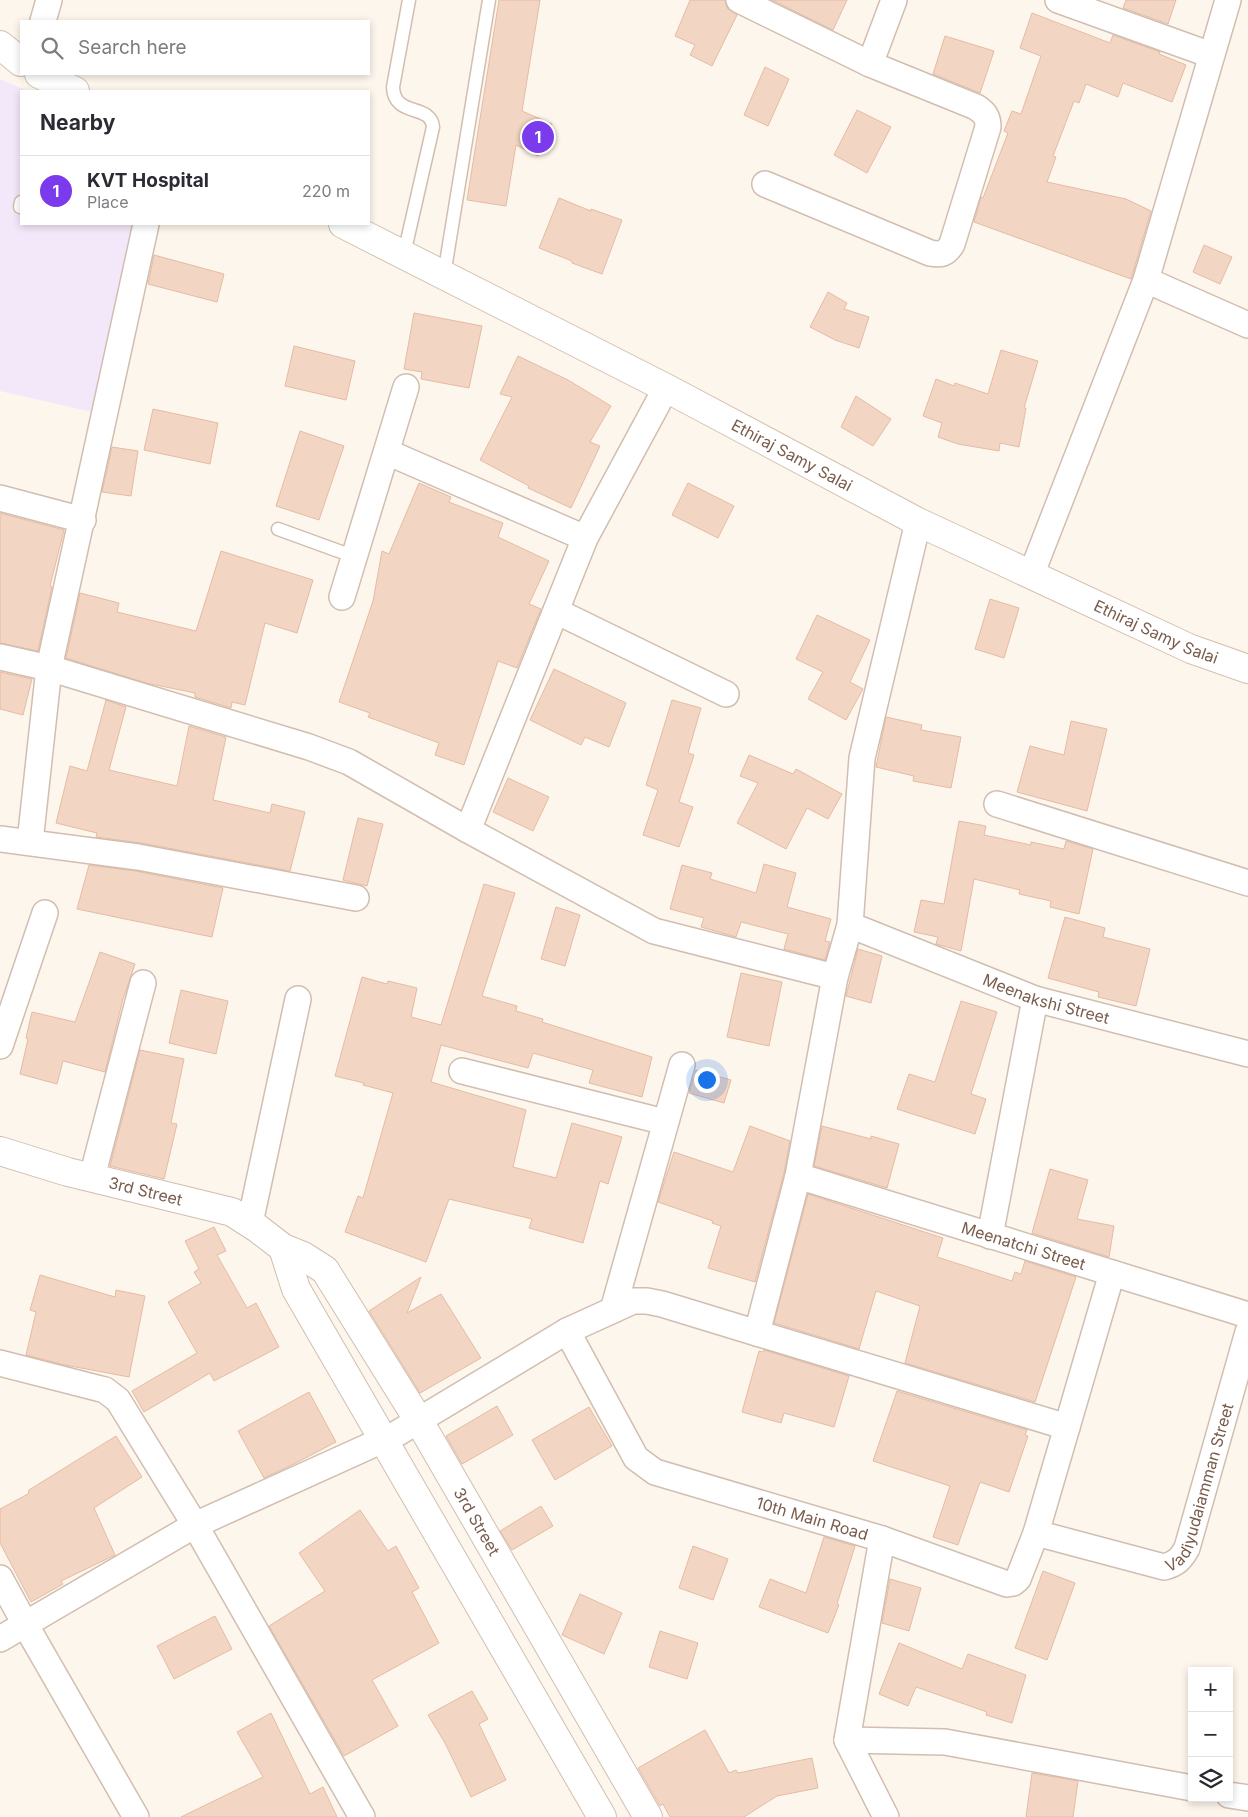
<!DOCTYPE html>
<meta charset="utf-8">
<style>
:root{--surface:#fff;--page:#f2f2f3;--text:#2b2b33;--muted:#7c7c81;--line:#e1e1e2;--accent:#7c3aed}
body{margin:0;font-family:Inter,sans-serif;background:var(--page);color:var(--text)}
.controls{position:absolute;right:15px;bottom:15px;display:grid;overflow:hidden;border-radius:0px;box-shadow:0 2px 8px #0003}
.controls button{width:45px;height:45px;display:grid;place-items:center;padding:0;border:0;border-bottom:1px solid var(--line);background:var(--surface);color:var(--text);font:25px sans-serif}
.you{position:absolute;left:706px;top:1079px;width:18px;height:18px;margin:-12px;border:4px solid #fff;border-radius:50%;background:#1a73e8;box-shadow:0 0 0 8px #1a73e833}
.badge{display:grid;place-items:center;width:32px;height:32px;border-radius:50%;background:var(--accent);color:#fff;font-size:16px;font-weight:700}
.pin{position:absolute;translate:-50% -50%;border:2px solid #fff;box-shadow:0 1px 5px #0006}
.list{margin:0;padding:0;list-style:none}
h2{display:flex;justify-content:space-between;align-items:center;height:65px;margin:0;padding:0 20px;font-size:21px}
h2 small{font-size:16px;font-weight:400;color:var(--muted)}
.list li{display:grid;grid-template-columns:32px 1fr auto;gap:15px;align-items:center;box-sizing:border-box;height:70px;padding:0 20px;border-top:1px solid var(--line)}
.list b{display:block;font-size:19px;white-space:nowrap}
.list p{margin:0;font-size:16px;white-space:nowrap;color:var(--muted)}
.list em{font-size:16px;font-style:normal;color:var(--muted)}
.icon{flex:none;width:28px;height:28px;fill:none;stroke:currentColor;stroke-width:2;stroke-linecap:round;stroke-linejoin:round}
.map{position:relative;flex:none;width:1248px;height:1817px;overflow:hidden}
.search{position:absolute;background:var(--surface);box-shadow:0 2px 8px #0003;left:20px;top:20px;width:350px;height:55px;display:flex;align-items:center;gap:12px;box-sizing:border-box;padding:0 18px;border-radius:0px;color:var(--muted);font-size:19px}
.panel{position:absolute;background:var(--surface);box-shadow:0 2px 8px #0003;left:20px;top:90px;width:350px;height:135px;border-radius:0px}
.map>svg:first-child{display:block}
</style>
<div class="map">
<svg width="1248" height="1817" viewBox="0 0 1248 1817">
<rect width="100%" height="100%" fill="#fdf6ec"/>
<!-- education -->
<path fill="#f3e8fa" d="M 0,79 L 27,91 L 21,91 L 21,224 L 133,224 L 92,412 L 0,391 Z"/>
<!-- building -->
<g fill="#f3d5c3" stroke="#e6bba3">
<path d="M 499,0 L 540,0 L 522,111 L 552,124 L 538,156 L 516,145 L 506,206 L 467,200 Z"/>
<path d="M 690,0 L 725,0 L 727,8 L 737,15 L 712,66 L 690,55 L 695,45 L 675,36 Z"/>
<path d="M 772,0 L 847,0 L 833,30 Z"/>
<path d="M 1126,0 L 1176,0 L 1168,24 L 1123,8 Z"/>
<path d="M 1032,13 L 1110,43 L 1113,35 L 1160,52 L 1159,54 L 1186,65 L 1172,102 L 1123,83 L 1118,97 L 1086,84 L 1079,103 L 1074,101 L 1053,156 L 1056,157 L 1047,182 L 1126,199 L 1151,211 L 1131,279 L 974,222 L 981,197 L 983,198 L 1008,133 L 1004,131 L 1012,111 L 1021,114 L 1041,56 L 1020,48 Z"/>
<path d="M 945,36 L 994,51 L 980,93 L 933,74 Z"/>
<path d="M 765,67 L 789,79 L 768,126 L 744,115 Z"/>
<path d="M 857,110 L 891,127 L 867,173 L 834,155 Z"/>
<path d="M 559,198 L 591,211 L 591,209 L 622,220 L 602,274 L 572,263 L 572,261 L 539,248 Z"/>
<path d="M 1204,245 L 1232,257 L 1220,284 L 1193,272 Z"/>
<path d="M 154,255 L 224,274 L 217,302 L 148,284 Z"/>
<path d="M 828,292 L 847,303 L 844,309 L 869,317 L 859,348 L 835,340 L 810,327 Z"/>
<path d="M 414,313 L 482,326 L 469,388 L 421,379 L 422,372 L 404,369 Z"/>
<path d="M 294,346 L 355,361 L 346,400 L 285,386 Z"/>
<path d="M 1001,350 L 1038,361 L 1024,408 L 1026,408 L 1019,447 L 1000,443 L 999,451 L 958,444 L 938,437 L 942,423 L 923,416 L 936,379 L 954,386 L 955,383 L 988,394 Z"/>
<path d="M 518,356 L 568,380 L 611,406 L 590,442 L 600,446 L 571,508 L 528,488 L 529,486 L 480,460 L 512,397 L 500,394 Z"/>
<path d="M 856,396 L 891,419 L 873,446 L 841,427 Z"/>
<path d="M 153,409 L 218,423 L 210,464 L 144,450 Z"/>
<path d="M 300,431 L 344,446 L 319,520 L 276,506 Z"/>
<path d="M 112,447 L 138,451 L 131,496 L 102,492 Z"/>
<path d="M 419,483 L 451,497 L 449,502 L 503,523 L 498,537 L 549,561 L 529,604 L 541,609 L 517,668 L 498,661 L 464,765 L 435,755 L 439,743 L 368,717 L 370,713 L 339,702 L 373,601 L 382,551 L 389,554 Z"/>
<path d="M 688,483 L 734,506 L 718,538 L 672,515 Z"/>
<path d="M 0,513 L 64,530 L 50,586 L 52,587 L 38,651 L 0,643 Z"/>
<path d="M 221,551 L 313,580 L 297,633 L 265,623 L 245,705 L 232,702 L 231,708 L 195,697 L 195,693 L 146,683 L 66,658 L 80,593 L 119,603 L 117,612 L 196,631 Z"/>
<path d="M 990,599 L 1019,608 L 1004,658 L 975,649 Z"/>
<path d="M 817,615 L 870,640 L 850,682 L 863,689 L 846,720 L 808,699 L 823,672 L 796,659 Z"/>
<path d="M 554,669 L 626,703 L 609,747 L 585,737 L 581,745 L 530,720 Z"/>
<path d="M 0,672 L 32,679 L 23,715 L 0,709 Z"/>
<path d="M 106,700 L 126,707 L 109,770 L 177,786 L 189,726 L 226,737 L 213,800 L 270,813 L 272,804 L 305,812 L 290,871 L 141,843 L 96,837 L 97,833 L 56,823 L 70,766 L 87,771 Z"/>
<path d="M 672,700 L 701,708 L 688,753 L 694,755 L 679,802 L 693,807 L 679,847 L 643,835 L 658,790 L 646,785 Z"/>
<path d="M 886,717 L 922,725 L 921,730 L 961,737 L 951,788 L 913,781 L 914,776 L 876,767 Z"/>
<path d="M 1071,721 L 1107,729 L 1087,811 L 1017,792 L 1030,746 L 1064,755 Z"/>
<path d="M 749,755 L 793,774 L 796,769 L 842,794 L 828,819 L 807,808 L 786,849 L 737,823 L 758,783 L 740,776 Z"/>
<path d="M 508,778 L 549,797 L 533,831 L 493,812 Z"/>
<path d="M 358,818 L 383,824 L 367,886 L 343,880 Z"/>
<path d="M 959,821 L 986,826 L 984,835 L 1031,845 L 1031,842 L 1064,849 L 1066,841 L 1093,849 L 1079,914 L 1050,907 L 1051,901 L 1019,894 L 1020,890 L 974,879 L 961,951 L 936,944 L 938,937 L 914,932 L 921,900 L 944,904 Z"/>
<path d="M 764,864 L 796,873 L 787,907 L 831,919 L 825,941 L 830,942 L 825,960 L 784,949 L 788,934 L 741,922 L 736,937 L 701,927 L 704,918 L 670,909 L 682,865 L 712,873 L 710,879 L 756,893 Z"/>
<path d="M 89,865 L 136,871 L 223,888 L 212,937 L 77,909 Z"/>
<path d="M 484,884 L 515,893 L 482,996 L 517,1006 L 516,1011 L 543,1019 L 542,1022 L 652,1057 L 642,1097 L 589,1083 L 593,1070 L 533,1053 L 528,1068 L 441,1045 L 431,1082 L 526,1110 L 513,1167 L 556,1178 L 572,1123 L 622,1137 L 608,1184 L 600,1181 L 583,1243 L 529,1228 L 532,1219 L 449,1199 L 426,1262 L 345,1232 L 358,1196 L 363,1198 L 393,1093 L 363,1085 L 364,1083 L 335,1076 L 362,977 L 387,984 L 388,981 L 417,988 L 411,1017 L 441,1025 Z"/>
<path d="M 556,907 L 580,915 L 565,966 L 541,959 Z"/>
<path d="M 1065,917 L 1105,928 L 1103,937 L 1150,949 L 1136,1006 L 1098,997 L 1099,992 L 1048,978 Z"/>
<path d="M 858,949 L 882,956 L 871,1003 L 846,996 Z"/>
<path d="M 100,952 L 135,964 L 123,999 L 105,1072 L 63,1061 L 57,1084 L 20,1074 L 28,1039 L 26,1038 L 32,1012 L 75,1022 Z"/>
<path d="M 741,973 L 782,982 L 769,1046 L 727,1037 Z"/>
<path d="M 181,990 L 228,1001 L 216,1054 L 169,1043 Z"/>
<path d="M 961,1001 L 997,1012 L 971,1094 L 986,1099 L 975,1134 L 897,1109 L 909,1074 L 935,1082 Z"/>
<path d="M 140,1050 L 184,1059 L 171,1123 L 177,1124 L 164,1179 L 110,1166 Z"/>
<path d="M 696,1070 L 731,1080 L 724,1103 L 689,1093 Z"/>
<path d="M 750,1126 L 790,1141 L 784,1173 L 755,1282 L 708,1268 L 721,1226 L 712,1223 L 713,1221 L 658,1202 L 674,1152 L 733,1172 Z"/>
<path d="M 822,1126 L 871,1139 L 871,1136 L 899,1144 L 887,1188 L 814,1166 Z"/>
<path d="M 1050,1169 L 1088,1180 L 1077,1219 L 1114,1226 L 1109,1257 L 1032,1233 Z"/>
<path d="M 808,1194 L 943,1238 L 937,1257 L 1012,1281 L 1015,1272 L 1021,1274 L 1025,1261 L 1076,1277 L 1035,1402 L 905,1363 L 920,1306 L 876,1291 L 859,1349 L 774,1323 Z"/>
<path d="M 214,1227 L 226,1251 L 217,1255 L 247,1308 L 256,1303 L 279,1347 L 214,1381 L 210,1373 L 144,1412 L 132,1391 L 197,1353 L 168,1302 L 201,1283 L 194,1272 L 199,1269 L 185,1241 Z"/>
<path d="M 40,1275 L 115,1297 L 116,1290 L 145,1296 L 129,1377 L 65,1365 L 26,1355 L 36,1312 L 30,1310 Z"/>
<path d="M 421,1277 L 407,1313 L 441,1294 L 481,1358 L 420,1393 L 369,1311 Z"/>
<path d="M 764,1350 L 849,1376 L 834,1427 L 784,1413 L 781,1423 L 742,1412 L 759,1351 L 763,1352 Z"/>
<path d="M 897,1391 L 1027,1430 L 1025,1435 L 1028,1436 L 1009,1492 L 980,1482 L 958,1545 L 933,1537 L 950,1486 L 873,1461 Z"/>
<path d="M 309,1392 L 336,1442 L 294,1464 L 264,1478 L 238,1431 Z"/>
<path d="M 497,1406 L 513,1435 L 462,1464 L 446,1436 Z"/>
<path d="M 589,1407 L 612,1446 L 555,1480 L 532,1440 Z"/>
<path d="M 116,1436 L 142,1477 L 94,1508 L 115,1555 L 61,1581 L 63,1584 L 31,1602 L 0,1543 L 0,1509 L 28,1494 L 29,1490 Z"/>
<path d="M 541,1506 L 553,1526 L 512,1550 L 500,1531 Z"/>
<path d="M 360,1510 L 388,1551 L 396,1546 L 419,1588 L 412,1592 L 439,1643 L 372,1680 L 398,1726 L 344,1756 L 269,1626 L 325,1591 L 299,1553 Z"/>
<path d="M 824,1537 L 855,1546 L 837,1604 L 839,1605 L 828,1633 L 759,1607 L 770,1579 L 806,1593 Z"/>
<path d="M 693,1546 L 728,1559 L 713,1600 L 679,1588 Z"/>
<path d="M 1043,1571 L 1075,1583 L 1047,1660 L 1015,1648 Z"/>
<path d="M 890,1579 L 921,1588 L 909,1631 L 882,1623 Z"/>
<path d="M 580,1594 L 622,1613 L 604,1654 L 562,1635 Z"/>
<path d="M 215,1616 L 232,1649 L 174,1679 L 157,1646 Z"/>
<path d="M 660,1631 L 698,1643 L 687,1679 L 649,1667 Z"/>
<path d="M 899,1643 L 962,1669 L 968,1654 L 1026,1675 L 1012,1723 L 986,1715 L 987,1712 L 916,1687 L 908,1706 L 879,1694 Z"/>
<path d="M 472,1691 L 488,1719 L 479,1724 L 506,1780 L 471,1797 L 445,1743 L 428,1715 Z"/>
<path d="M 271,1713 L 310,1794 L 323,1787 L 337,1817 L 181,1817 L 263,1777 L 237,1732 Z"/>
<path d="M 705,1730 L 729,1773 L 736,1770 L 738,1773 L 812,1758 L 818,1788 L 777,1796 L 744,1817 L 670,1817 L 663,1804 L 660,1806 L 638,1768 Z"/>
<path d="M 1032,1773 L 1078,1781 L 1073,1817 L 1026,1817 Z"/>
</g>
<g fill="none" stroke-linecap="round" stroke-linejoin="round">
<!-- service casing -->
<g stroke="#d1beb0" stroke-width="15">
<g id="service">
<path d="M 20,207 L 21,202"/>
<path d="M 404,254 L 433,127 C 431,103 394,118 393,87 L 409,0"/>
<path d="M 444,275 L 489,0"/>
<path d="M 278,529 L 355,557"/>
</g>
</g>
<!-- minor casing -->
<g stroke="#d1beb0" stroke-width="28">
<g id="minor">
<path d="M 739,0 L 870,64 L 976,107 C 985,113 988,117 988,127 L 952,244 C 946,254 941,255 930,253 L 765,184"/>
<path d="M 1058,0 L 1211,55"/>
<path d="M 43,21 L 49,0"/>
<path d="M 870,64 L 894,0"/>
<path d="M 1146,280 L 1248,325"/>
<path d="M 387,452 L 585,538"/>
<path d="M 0,498 L 83,520"/>
<path d="M 1031,575 L 1146,280 L 1228,0"/>
<path d="M 342,597 L 406,387"/>
<path d="M 556,611 L 726,694"/>
<path d="M 0,657 L 49,668 L 309,747 L 349,762 L 468,830 L 654,931 L 835,977"/>
<path d="M 997,804 L 1248,883"/>
<path d="M 468,830 L 585,538 L 666,388"/>
<path d="M 0,839 L 138,857 L 356,898"/>
<path d="M 30,842 L 49,668 L 146,224"/>
<path id="s1" d="M 850,925 L 1035,999 L 1248,1054"/>
<path d="M 0,1046 L 45,913"/>
<path d="M 462,1071 L 665,1122"/>
<path id="s2" d="M 798,1176 L 1248,1315"/>
<path d="M 92,1177 L 143,983"/>
<path d="M 250,1223 L 298,999"/>
<path d="M 990,1236 L 1035,999"/>
<path d="M 613,1310 L 682,1065"/>
<path id="s3" d="M 567,1331 L 636,1458 L 655,1472 L 882,1539 L 847,1740 L 886,1817"/>
<path d="M 757,1333 L 1067,1427"/>
<path d="M 0,1363 L 97,1388 L 105,1390 L 118,1400 L 195,1525 L 362,1817"/>
<path id="s4" d="M 1036,1533 L 1164,1567 C 1176,1564 1181,1559 1187,1548 L 1248,1332"/>
<path d="M 882,1539 L 1007,1584 L 1013,1583 L 1018,1579 L 1036,1533 L 1112,1273"/>
<path d="M 0,1578 L 25,1624 L 136,1817"/>
<path d="M 0,1639 L 195,1525 L 396,1434 L 567,1331 L 633,1301 L 647,1301 L 662,1304 L 757,1333 L 798,1176 L 835,977 L 850,925 L 862,758 L 918,522"/>
<path d="M 847,1740 L 945,1742 L 1192,1788"/>
<path d="M 1229,1795 L 1248,1798"/>
</g>
</g>
<!-- tertiary casing -->
<g stroke="#d1beb0" stroke-width="30">
<g id="tertiary">
<path id="s5" d="M 0,1151 L 68,1172 L 232,1212 L 257,1228 L 283,1248 L 303,1256 L 325,1270 L 419,1421 L 648,1817"/>
<path d="M 283,1248 L 296,1289 L 602,1817"/>
</g>
</g>
<!-- secondary casing -->
<g stroke="#d6c0b0" stroke-width="30">
<g id="secondary">
<path d="M 0,45 L 21,62"/>
<path d="M 39,74 L 75,91"/>
<path id="s6" d="M 343,224 L 666,388 L 918,522 L 1191,649 L 1248,669"/>
</g>
</g>
<!-- service -->
<use href="#service" stroke="#fff" stroke-width="12"/>
<!-- minor -->
<use href="#minor" stroke="#fff" stroke-width="25"/>
<!-- tertiary -->
<use href="#tertiary" stroke="#fff" stroke-width="28"/>
<!-- secondary -->
<use href="#secondary" stroke="#fff" stroke-width="28"/>
</g>
<g text-anchor="middle" dominant-baseline="central" stroke-width="4.5" stroke-linejoin="round" paint-order="stroke">
<!-- street labels -->
<g font-size="16" fill="#7a5c4d" stroke="#fffaf3">
<text stroke="none"><textPath href="#s6" startOffset="505">Ethiraj Samy Salai</textPath></text>
<text stroke="none"><textPath href="#s6" startOffset="910">Ethiraj Samy Salai</textPath></text>
<text stroke="none"><textPath href="#s1" startOffset="210">Meenakshi Street</textPath></text>
<text stroke="none"><textPath href="#s5" startOffset="151">3rd Street</textPath></text>
<text stroke="none"><textPath href="#s2" startOffset="236">Meenatchi Street</textPath></text>
<text stroke="none"><textPath href="#s4" startOffset="224">Vadiyudaiamman Street</textPath></text>
<text stroke="none"><textPath href="#s3" startOffset="332">10th Main Road</textPath></text>
<text stroke="none"><textPath href="#s5" startOffset="644">3rd Street</textPath></text>
</g>
</g>
</svg>
<div class="controls">
<button>+</button>
<button>−</button>
<button><svg class="icon" aria-label="layers" viewBox="0 0 24 24"><path d="M12 4l9 5-9 5-9-5zM3 14l9 5 9-5"/></svg></button>
</div>
<div class="you"></div>
<div class="pin badge" style="left:538px;top:137px">1</div>
<div class="search"><svg class="icon" aria-label="search" viewBox="0 0 24 24"><circle cx="10" cy="10" r="6"/><path d="M15 15l6 6"/></svg>Search here</div>
<section class="panel">
<h2>Nearby<small></small></h2>
<ul class="list">
<li><span class="badge">1</span><div><b>KVT Hospital</b><p>Place</p></div><em>220 m</em></li>
</ul>
</section>
</div>
